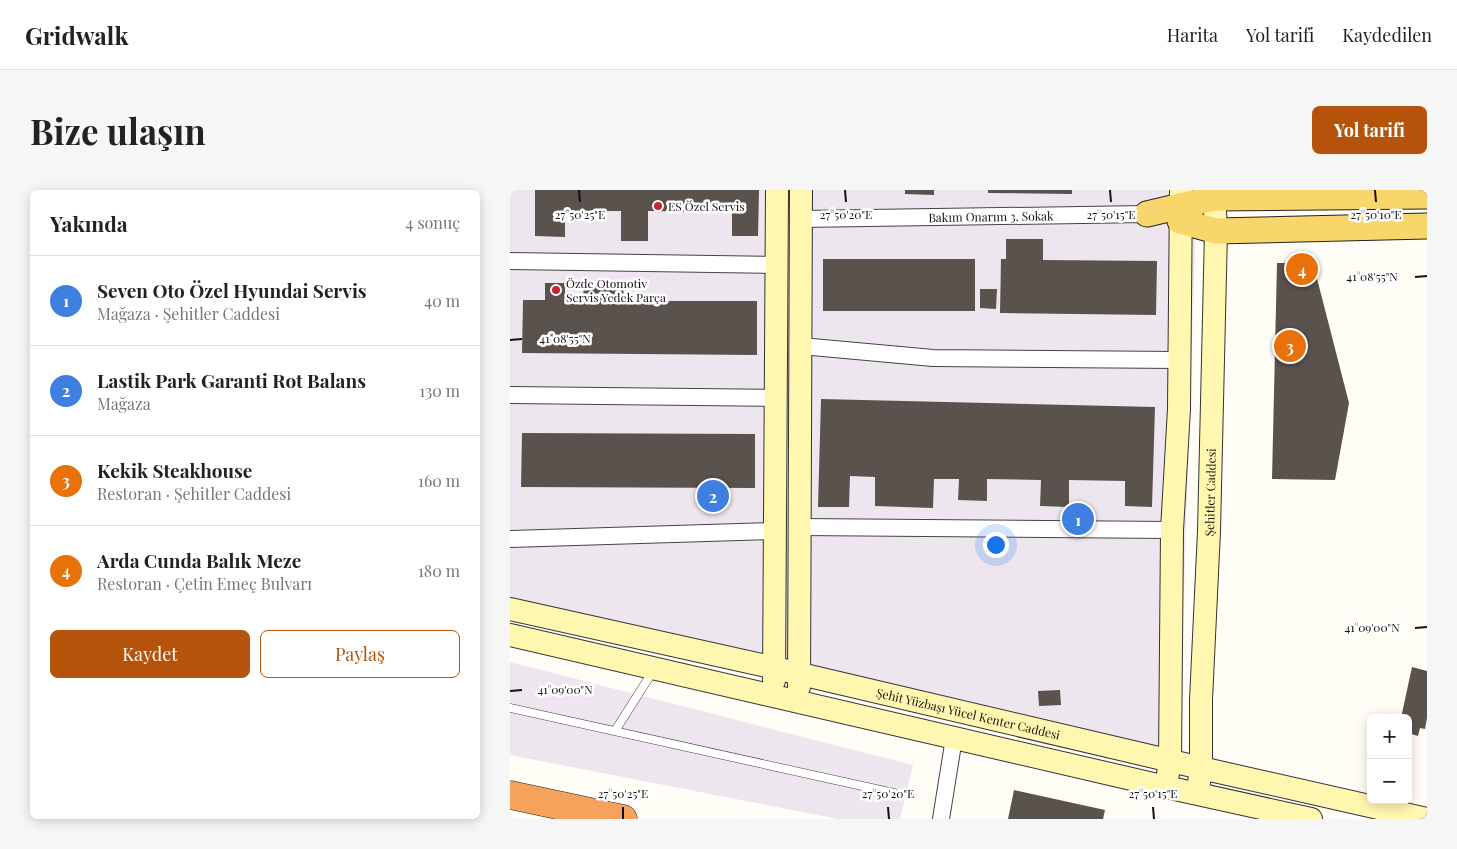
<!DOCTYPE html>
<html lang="tr">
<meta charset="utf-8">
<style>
:root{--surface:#fff;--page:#f6f6f6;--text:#222;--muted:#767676;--line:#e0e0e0;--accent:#b45309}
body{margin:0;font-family:"Playfair Display",serif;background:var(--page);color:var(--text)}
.controls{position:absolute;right:15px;bottom:15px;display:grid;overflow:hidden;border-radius:8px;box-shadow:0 2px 12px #0003}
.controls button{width:45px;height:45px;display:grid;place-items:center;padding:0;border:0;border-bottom:1px solid var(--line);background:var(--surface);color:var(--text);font:25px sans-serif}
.you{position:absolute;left:485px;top:354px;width:18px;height:18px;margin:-12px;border:4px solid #fff;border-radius:50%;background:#1a73e8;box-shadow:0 0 0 8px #1a73e833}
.badge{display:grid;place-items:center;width:32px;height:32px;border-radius:50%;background:var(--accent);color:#fff;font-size:16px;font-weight:700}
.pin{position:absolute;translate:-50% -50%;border:2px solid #fff;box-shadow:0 1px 5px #0006}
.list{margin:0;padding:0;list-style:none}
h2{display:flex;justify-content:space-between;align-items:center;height:65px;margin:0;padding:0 20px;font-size:21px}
h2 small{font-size:16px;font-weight:400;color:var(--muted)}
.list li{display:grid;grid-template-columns:32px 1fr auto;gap:15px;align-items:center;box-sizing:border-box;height:90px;padding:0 20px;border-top:1px solid var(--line)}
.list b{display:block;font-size:19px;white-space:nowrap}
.list p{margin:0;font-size:16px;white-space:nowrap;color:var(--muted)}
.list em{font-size:16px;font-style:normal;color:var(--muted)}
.actions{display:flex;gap:10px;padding:15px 20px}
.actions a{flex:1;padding:11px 0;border:1px solid var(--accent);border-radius:8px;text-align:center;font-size:18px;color:var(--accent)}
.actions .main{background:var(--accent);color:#fff}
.map{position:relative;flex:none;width:917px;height:629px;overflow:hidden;border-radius:8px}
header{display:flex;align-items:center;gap:30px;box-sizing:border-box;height:70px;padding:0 25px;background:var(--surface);border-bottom:1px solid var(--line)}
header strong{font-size:24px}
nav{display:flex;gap:28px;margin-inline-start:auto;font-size:18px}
.intro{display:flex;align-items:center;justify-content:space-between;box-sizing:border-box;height:120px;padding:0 30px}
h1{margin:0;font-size:35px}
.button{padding:12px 22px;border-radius:8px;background:var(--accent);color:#fff;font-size:18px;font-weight:700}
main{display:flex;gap:30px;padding:0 30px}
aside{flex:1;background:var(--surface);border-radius:8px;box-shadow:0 2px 12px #0003}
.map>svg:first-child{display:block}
</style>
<header>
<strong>Gridwalk</strong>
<nav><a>Harita</a><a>Yol tarifi</a><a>Kaydedilen</a></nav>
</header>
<div class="intro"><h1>Bize ulaşın</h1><a class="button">Yol tarifi</a></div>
<main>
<aside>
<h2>Yakında<small>4 sonuç</small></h2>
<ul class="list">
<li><span class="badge" style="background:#3f7fe0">1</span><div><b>Seven Oto Özel Hyundai Servis</b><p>Mağaza · Şehitler Caddesi</p></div><em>40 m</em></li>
<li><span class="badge" style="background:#3f7fe0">2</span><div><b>Lastik Park Garanti Rot Balans</b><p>Mağaza</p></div><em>130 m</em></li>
<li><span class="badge" style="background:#e8710a">3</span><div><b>Kekik Steakhouse</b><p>Restoran · Şehitler Caddesi</p></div><em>160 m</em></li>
<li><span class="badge" style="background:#e8710a">4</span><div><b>Arda Cunda Balık Meze</b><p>Restoran · Çetin Emeç Bulvarı</p></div><em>180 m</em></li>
</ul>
<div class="actions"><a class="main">Kaydet</a><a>Paylaş</a></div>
</aside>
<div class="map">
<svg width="917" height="629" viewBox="0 0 917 629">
<rect width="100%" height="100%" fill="#fffdf5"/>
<!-- industrial -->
<g fill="#eee6ef">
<path d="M 0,0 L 687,0 L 668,581 L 0,429 Z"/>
<path d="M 0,472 L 403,575 L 390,629 L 328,629 L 0,565 Z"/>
</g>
<!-- building -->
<g fill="#5a524d">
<path d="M 25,0 L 249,0 L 248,46 L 222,46 L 222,22 L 138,21 L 138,51 L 111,51 L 111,21 L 55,21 L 55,47 L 25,46 Z"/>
<path d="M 395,0 L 424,0 L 424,5 L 395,4 Z"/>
<path d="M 478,0 L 562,0 L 562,4 L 478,3 Z"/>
<path d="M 496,49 L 533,49 L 533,70 L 647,71 L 646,125 L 490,123 L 491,69 L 496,69 Z"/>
<rect x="313" y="69" width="152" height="52"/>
<path d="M 767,73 L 803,73 L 839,213 L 825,290 L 762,289 Z"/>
<path d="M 74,92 L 114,92 L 113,111 L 247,111 L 247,165 L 12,163 L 13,110 L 35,110 L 35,93 L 55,93 L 55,110 L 73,110 Z"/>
<path d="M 470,99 L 487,99 L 486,119 L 470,118 Z"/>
<path d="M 311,209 L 645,217 L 642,317 L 615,316 L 615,291 L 559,290 L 559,317 L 530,316 L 531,290 L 477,289 L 477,311 L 448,310 L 449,289 L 424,289 L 423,318 L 365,316 L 365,287 L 340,286 L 339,317 L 308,317 Z"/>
<path d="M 12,243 L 245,244 L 245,298 L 11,297 Z"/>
<path d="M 902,477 L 917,481 L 917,528 L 915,539 L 910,538 L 908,546 L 898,543 L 898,528 L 891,528 Z"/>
<path d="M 550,500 L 551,515 L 529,516 L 528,501 Z"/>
<path d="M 504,600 L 595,620 L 593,629 L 498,629 Z"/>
</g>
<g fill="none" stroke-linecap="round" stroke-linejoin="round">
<!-- lane casing -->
<g stroke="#444" stroke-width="9">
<g id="lane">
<path d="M 0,518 L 384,603"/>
<path d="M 105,541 L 143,481"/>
</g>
</g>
<!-- street casing -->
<g stroke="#444" stroke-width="18">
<g id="street">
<path id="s1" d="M 291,29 L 637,24 L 646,26"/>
<path d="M 0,71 L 267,75"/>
<path d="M 291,156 L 423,168 L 669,170"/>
<path d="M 0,205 L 266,208"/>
<path d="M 290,337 L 662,340"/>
<path d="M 0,349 L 265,341"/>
<path d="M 431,629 L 444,548"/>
</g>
</g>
<!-- secondary casing -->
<g stroke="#333" stroke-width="24">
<g id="secondary">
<path id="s2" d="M 0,419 L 265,478 L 691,578 L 917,629"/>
<path d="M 0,445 L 656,597 L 801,629"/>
<path d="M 264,491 L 267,0"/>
<path d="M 289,497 L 291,0"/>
<path d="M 658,584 L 660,570 L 662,340 L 669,219 L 671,0"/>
<path id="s3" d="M 689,593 L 691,578 L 691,510 L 699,341 L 706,41 L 704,0"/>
</g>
</g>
<!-- primary casing -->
<g stroke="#222" stroke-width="27">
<g id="primary">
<path d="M 637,24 L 704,8 L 917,6"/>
<path d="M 670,31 L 706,41 L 917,36"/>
</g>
</g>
<!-- highway casing -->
<g stroke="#222" stroke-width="29">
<path id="highway" d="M 0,605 L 113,629"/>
</g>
<!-- lane -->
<use href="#lane" stroke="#fff" stroke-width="8"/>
<!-- street -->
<use href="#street" stroke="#fff" stroke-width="16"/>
<!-- secondary -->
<use href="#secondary" stroke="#fff6b0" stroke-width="22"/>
<!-- primary -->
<use href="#primary" stroke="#f9d66b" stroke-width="25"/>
<!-- highway -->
<use href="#highway" stroke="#f5a25d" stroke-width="28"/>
</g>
<!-- ticks -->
<path fill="none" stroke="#111" stroke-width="2" d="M 69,0 L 70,12M 335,0 L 336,12M 600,0 L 601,12M 865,0 L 866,12M 905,87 L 917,86M 0,150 L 12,149M 905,438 L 917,437M 0,501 L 12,500M 113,617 L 113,629M 378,617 L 379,629M 643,617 L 644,629"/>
<!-- markers -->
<g fill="#c4262e" stroke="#fff" stroke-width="2">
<circle cx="148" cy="16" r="5"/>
<circle cx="46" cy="100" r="5"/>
</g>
<g text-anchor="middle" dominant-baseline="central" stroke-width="5" stroke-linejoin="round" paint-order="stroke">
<!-- poi labels -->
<g font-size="12" fill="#111" stroke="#fff" text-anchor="start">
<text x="158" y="16">ES Özel Servis</text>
<text x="56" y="93">Özde Otomotiv<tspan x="56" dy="14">Servis Yedek Parça</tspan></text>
</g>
<!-- street labels -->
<g font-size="12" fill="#111" stroke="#fff">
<text stroke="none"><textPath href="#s1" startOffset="190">Bakım Onarım 3. Sokak</textPath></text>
<text stroke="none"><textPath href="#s3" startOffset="291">Şehitler Caddesi</textPath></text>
<text stroke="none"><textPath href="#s2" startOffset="470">Şehit Yüzbaşı Yücel Kenter Caddesi</textPath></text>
</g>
</g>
<g font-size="12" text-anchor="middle" fill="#111" stroke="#fff" stroke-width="5" stroke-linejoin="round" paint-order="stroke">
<text x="70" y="29">27°50'25"E</text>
<text x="336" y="29">27°50'20"E</text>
<text x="601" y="29">27°50'15"E</text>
<text x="866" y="29">27°50'10"E</text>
<text x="862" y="91">41°08'55"N</text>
<text x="55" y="153">41°08'55"N</text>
<text x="862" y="442">41°09'00"N</text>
<text x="55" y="504">41°09'00"N</text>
<text x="113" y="608">27°50'25"E</text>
<text x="378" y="608">27°50'20"E</text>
<text x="643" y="608">27°50'15"E</text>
</g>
</svg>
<div class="controls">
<button>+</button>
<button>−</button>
</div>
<div class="you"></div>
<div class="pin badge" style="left:568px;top:329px;background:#3f7fe0">1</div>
<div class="pin badge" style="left:203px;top:306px;background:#3f7fe0">2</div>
<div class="pin badge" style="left:780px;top:156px;background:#e8710a">3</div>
<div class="pin badge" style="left:792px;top:79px;background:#e8710a">4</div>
</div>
</main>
